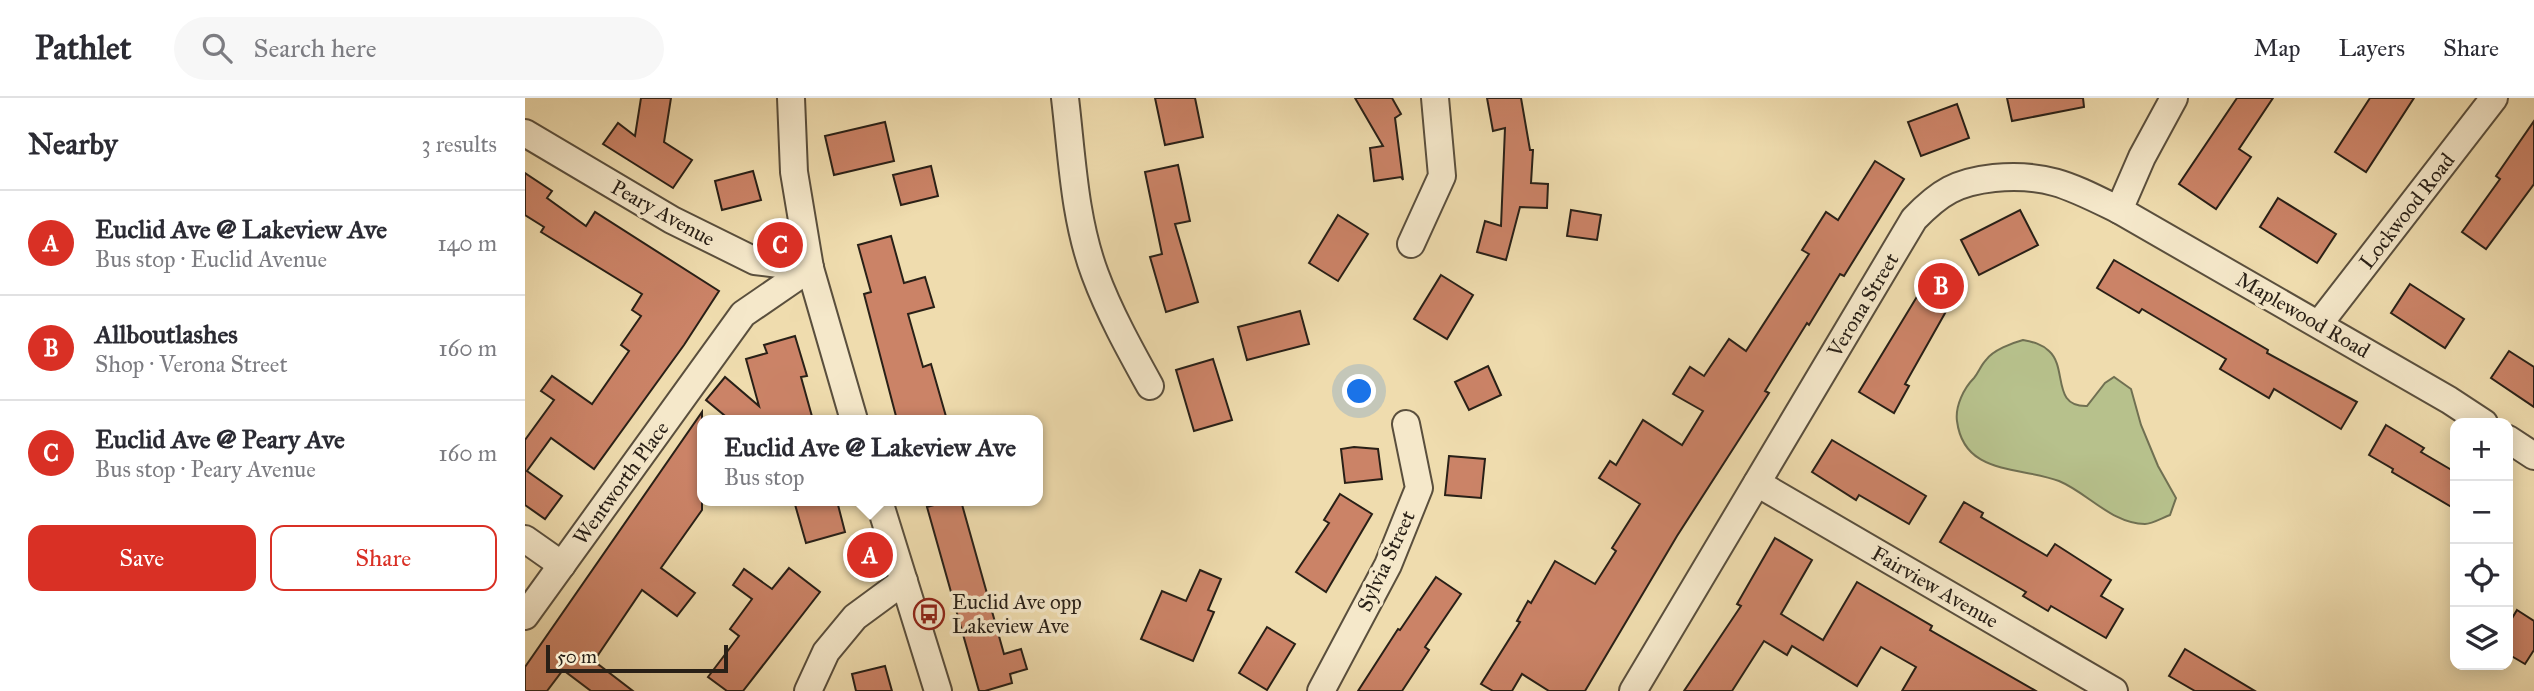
<!DOCTYPE html>
<meta charset="utf-8">
<style>
:root{--surface:#fff;--page:#f7f7f7;--text:#2b2b33;--muted:#7c7c81;--line:#e1e1e2;--accent:#d93025}
body{margin:0;font-family:"IM FELL Great Primer",serif;background:var(--page);color:var(--text)}
.controls{position:absolute;right:21px;bottom:21px;display:grid;overflow:hidden;border-radius:14px;box-shadow:0 4px 18px #0003}
.controls button{width:63px;height:63px;display:grid;place-items:center;padding:0;border:0;border-bottom:2px solid var(--line);background:var(--surface);color:var(--text);font:35px sans-serif}
.scale{position:absolute;left:21px;bottom:18px;width:182px;box-sizing:border-box;padding-left:7px;border:4px solid #292017;border-top:0;font-size:19px;line-height:24px;white-space:nowrap;color:#292017;-webkit-text-stroke:5px #f5e8ca;paint-order:stroke}
.you{position:absolute;left:835px;top:294px;width:24px;height:24px;margin:-18px;border:5px solid #fff;border-radius:50%;background:#1a73e8;box-shadow:0 0 0 10px #1a73e833}
.badge{display:grid;place-items:center;width:46px;height:46px;border-radius:50%;background:var(--accent);color:#fff;font-size:23px;font-weight:700}
.pin{position:absolute;translate:-50% -50%;border:4px solid #fff;box-shadow:0 2px 7px #0006}
.popup{position:absolute;left:172px;top:317px;width:346px;height:91px;box-sizing:border-box;display:grid;place-content:center;border-radius:14px;background:var(--surface);filter:drop-shadow(0 2px 5px #0005);font-size:23px;white-space:nowrap;color:var(--muted)}
.popup b{font-size:26px;color:var(--text)}
.popup::after{content:'';position:absolute;left:50%;top:100%;margin-left:-14px;border:14px solid transparent;border-top-color:var(--surface)}
.list{margin:0;padding:0;list-style:none}
h2{display:flex;justify-content:space-between;align-items:center;height:91px;margin:0;padding:0 28px;font-size:30px}
h2 small{font-size:23px;font-weight:400;color:var(--muted)}
.list li{display:grid;grid-template-columns:46px 1fr auto;gap:21px;align-items:center;box-sizing:border-box;height:105px;padding:0 28px;border-top:2px solid var(--line)}
.list b{display:block;font-size:26px;white-space:nowrap}
.list p{margin:0;font-size:23px;white-space:nowrap;color:var(--muted)}
.list em{font-size:23px;font-style:normal;color:var(--muted)}
.actions{display:flex;gap:14px;padding:21px 28px}
.actions a{flex:1;padding:16px 0;border:2px solid var(--accent);border-radius:14px;text-align:center;font-size:24px;color:var(--accent)}
.actions .main{background:var(--accent);color:#fff}
.icon{flex:none;width:38px;height:38px;fill:none;stroke:currentColor;stroke-width:2;stroke-linecap:round;stroke-linejoin:round}
.map{position:relative;flex:none;width:2009px;height:593px;overflow:hidden}
header{display:flex;align-items:center;gap:42px;box-sizing:border-box;height:98px;padding:0 35px;background:var(--surface);border-bottom:2px solid var(--line)}
header strong{font-size:33px}
nav{display:flex;gap:38px;margin-inline-start:auto;font-size:24px}
.search{width:490px;height:63px;background:var(--page);display:flex;align-items:center;gap:18px;box-sizing:border-box;padding:0 24px;border-radius:38px;color:var(--muted);font-size:26px}
main{display:flex}
aside{flex:1;background:var(--surface)}
.map>svg:first-child{display:block}
</style>
<header>
<strong>Pathlet</strong>
<div class="search"><svg class="icon" aria-label="search" viewBox="0 0 24 24"><circle cx="10" cy="10" r="6"/><path d="M15 15l6 6"/></svg>Search here</div>
<nav><a>Map</a><a>Layers</a><a>Share</a></nav>
</header>
<main>
<aside>
<h2>Nearby<small>3 results</small></h2>
<ul class="list">
<li><span class="badge">A</span><div><b>Euclid Ave @ Lakeview Ave</b><p>Bus stop · Euclid Avenue</p></div><em>140 m</em></li>
<li><span class="badge">B</span><div><b>Allboutlashes</b><p>Shop · Verona Street</p></div><em>160 m</em></li>
<li><span class="badge">C</span><div><b>Euclid Ave @ Peary Ave</b><p>Bus stop · Peary Avenue</p></div><em>160 m</em></li>
</ul>
<div class="actions"><a class="main">Save</a><a>Share</a></div>
</aside>
<div class="map">
<svg width="2009" height="593" viewBox="0 0 2009 593">
<rect width="100%" height="100%" fill="#efdcae"/>
<filter id="stains"><feTurbulence type="fractalNoise" baseFrequency=".00286" numOctaves="4"/><feColorMatrix values="0 0 0 0 .2 0 0 0 0 .09 0 0 0 0 .02 0 0 0 .5 -.17"/></filter>
<radialGradient id="worn" r=".72"><stop offset=".6" stop-color="#630" stop-opacity="0"/><stop offset="1" stop-color="#630" stop-opacity=".3"/></radialGradient>
<!-- green -->
<path fill="#b7c18c" stroke="#707052" stroke-width="2" d="M 1498,242 C 1508,244 1517,246 1524,253 C 1543,270 1526,309 1562,308 L 1580,285 L 1589,279 L 1606,291 L 1616,327 L 1633,368 L 1651,400 L 1645,417 C 1637,420 1627,426 1620,426 C 1587,426 1563,395 1534,383 C 1495,368 1439,378 1432,323 C 1430,308 1439,290 1449,280 C 1454,274 1456,267 1461,262 C 1468,252 1487,245 1498,242 Z"/>
<!-- building -->
<g fill="#cb8367" stroke="#292017" stroke-width="2">
<path d="M 116,0 L 146,0 L 139,44 L 167,62 L 148,90 L 78,46 L 93,25 L 110,38 Z"/>
<path d="M 630,0 L 670,0 L 678,39 L 640,47 Z"/>
<path d="M 830,0 L 867,0 L 876,16 L 870,20 L 878,82 L 876,79 L 849,83 L 845,50 L 858,48 Z"/>
<path d="M 962,0 L 996,0 L 1005,52 L 1008,52 L 1006,85 L 1023,86 L 1022,110 L 995,109 L 981,162 L 952,154 L 960,123 L 976,128 L 980,30 L 968,33 Z"/>
<path d="M 1482,0 L 1558,0 L 1559,9 L 1487,23 Z"/>
<path d="M 1712,0 L 1748,0 L 1714,51 L 1726,59 L 1691,111 L 1654,86 Z"/>
<path d="M 1845,0 L 1889,0 L 1841,74 L 1810,54 Z"/>
<path d="M 1432,6 L 1444,40 L 1396,58 L 1383,24 Z"/>
<path d="M 2009,23 L 2009,86 L 1961,151 L 1937,134 L 1975,81 L 1971,78 Z"/>
<path d="M 360,24 L 369,63 L 309,77 L 300,38 Z"/>
<path d="M 1350,63 L 1379,81 L 1319,178 L 1315,176 L 1284,227 L 1282,225 L 1240,293 L 1244,295 L 1152,438 L 1060,593 L 1024,593 L 997,576 L 987,593 L 968,593 L 956,586 L 995,524 L 992,523 L 1003,503 L 1006,505 L 1030,463 L 1070,486 L 1091,453 L 1087,450 L 1115,406 L 1074,380 L 1085,363 L 1091,367 L 1118,322 L 1157,347 L 1178,313 L 1148,296 L 1165,269 L 1179,278 L 1204,241 L 1221,253 L 1284,156 L 1277,152 L 1301,114 L 1313,122 Z"/>
<path d="M 653,67 L 665,123 L 650,126 L 673,204 L 641,214 L 625,159 L 637,156 L 620,74 Z"/>
<path d="M 406,68 L 413,98 L 376,107 L 368,77 Z"/>
<path d="M 228,73 L 236,102 L 197,112 L 190,83 Z"/>
<path d="M 0,75 L 27,93 L 22,100 L 61,128 L 70,114 L 194,193 L 159,247 L 69,371 L 26,340 L 2,373 L 37,398 L 20,421 L 0,407 L 0,342 L 29,302 L 16,293 L 27,278 L 67,306 L 104,253 L 96,247 L 116,218 L 107,212 L 117,196 L 16,134 L 19,129 L 0,117 Z"/>
<path d="M 1753,100 L 1811,136 L 1792,165 L 1735,129 Z"/>
<path d="M 1046,112 L 1076,117 L 1072,142 L 1042,138 Z"/>
<path d="M 1495,112 L 1513,147 L 1454,177 L 1436,142 Z"/>
<path d="M 813,117 L 843,136 L 813,183 L 784,165 Z"/>
<path d="M 366,138 L 379,185 L 400,179 L 409,209 L 383,216 L 398,269 L 406,266 L 422,322 L 372,322 L 339,196 L 346,194 L 333,147 Z"/>
<path d="M 1589,162 L 1743,252 L 1742,255 L 1832,304 L 1816,331 L 1749,291 L 1744,300 L 1695,271 L 1701,261 L 1617,211 L 1614,215 L 1572,190 Z"/>
<path d="M 1410,169 L 1437,185 L 1380,286 L 1384,288 L 1369,315 L 1334,294 Z"/>
<path d="M 916,177 L 948,197 L 922,241 L 889,221 Z"/>
<path d="M 1885,186 L 1939,221 L 1920,250 L 1866,215 Z"/>
<path d="M 775,213 L 784,246 L 722,262 L 713,229 Z"/>
<path d="M 270,238 L 282,278 L 276,279 L 288,322 L 205,322 L 181,302 L 200,279 L 234,308 L 221,261 L 242,255 L 239,247 Z"/>
<path d="M 1984,253 L 2009,269 L 2009,309 L 1966,280 Z"/>
<path d="M 688,261 L 707,322 L 669,333 L 651,272 Z"/>
<path d="M 963,268 L 976,297 L 944,312 L 930,284 Z"/>
<path d="M 177,314 L 177,412 L 136,470 L 170,495 L 152,518 L 117,492 L 69,563 L 108,593 L 66,593 L 38,572 L 22,593 L 0,593 L 0,569 Z"/>
<path d="M 1861,327 L 1899,350 L 1896,354 L 1930,374 L 1930,411 L 1867,374 L 1868,371 L 1844,357 Z"/>
<path d="M 1307,342 L 1401,398 L 1384,426 L 1334,397 L 1331,402 L 1287,374 Z"/>
<path d="M 829,349 L 853,351 L 857,381 L 820,385 L 816,351 Z"/>
<path d="M 924,358 L 960,361 L 956,400 L 920,397 Z"/>
<path d="M 815,396 L 847,416 L 801,494 L 771,474 L 804,425 L 799,422 Z"/>
<path d="M 269,403 L 312,403 L 320,434 L 281,445 Z"/>
<path d="M 423,403 L 436,403 L 479,556 L 496,551 L 502,571 L 485,576 L 487,585 L 460,593 L 454,593 L 402,409 Z"/>
<path d="M 1439,404 L 1458,415 L 1456,419 L 1522,458 L 1530,446 L 1586,482 L 1576,498 L 1598,511 L 1581,540 L 1526,508 L 1523,513 L 1498,498 L 1501,494 L 1415,444 Z"/>
<path d="M 1250,440 L 1287,462 L 1256,516 L 1298,542 L 1332,484 L 1407,528 L 1405,532 L 1511,593 L 1377,593 L 1391,569 L 1356,549 L 1332,588 L 1267,548 L 1262,557 L 1239,543 L 1207,593 L 1159,593 L 1216,508 L 1212,506 Z"/>
<path d="M 264,470 L 295,494 L 218,593 L 202,593 L 183,579 L 214,538 L 205,531 L 227,501 L 208,487 L 219,471 L 247,491 Z"/>
<path d="M 675,472 L 696,481 L 683,512 L 689,514 L 668,563 L 616,541 L 637,493 L 661,503 Z"/>
<path d="M 911,479 L 936,496 L 900,549 L 904,552 L 877,593 L 833,593 L 873,531 L 875,532 Z"/>
<path d="M 1992,512 L 2009,523 L 2009,552 L 2000,566 L 1983,556 L 1983,527 Z"/>
<path d="M 742,529 L 770,546 L 742,592 L 714,575 Z"/>
<path d="M 1660,551 L 1730,593 L 1670,593 L 1644,578 Z"/>
<path d="M 360,568 L 367,593 L 331,593 L 327,576 Z"/>
</g>
<g fill="none" stroke-linecap="round" stroke-linejoin="round">
<!-- minor casing -->
<g stroke="#5a4f3d" stroke-width="30">
<g id="minor">
<path d="M 266,0 L 269,74 L 285,170 L 329,322"/>
<path d="M 540,0 C 547,58 549,120 570,176 C 584,214 605,252 625,288"/>
<path d="M 0,35 L 147,122 L 230,163 L 285,170"/>
<path d="M 1594,112 L 1924,302 L 1959,325"/>
<path d="M 886,146 L 917,78 L 910,0"/>
<path d="M 1794,226 L 1969,0"/>
<path d="M 1983,341 L 2009,358"/>
<path d="M 1232,385 L 1589,593"/>
<path d="M 354,403 L 413,593"/>
<path d="M 0,441 L 37,467"/>
<path d="M 0,518 L 218,216 L 285,170"/>
<path d="M 283,593 L 301,554 L 330,519 L 379,483"/>
<path d="M 796,593 L 863,467 L 894,390 L 881,326"/>
<path d="M 1108,593 L 1389,121 C 1415,94 1432,84 1469,80 C 1523,75 1547,89 1594,112 L 1617,59 L 1649,0"/>
</g>
</g>
<!-- minor -->
<use href="#minor" stroke="#f5e8ca" stroke-width="26"/>
</g>
<!-- icons -->
<defs>
<g id="bus-ring" transform="scale(1.575)"><circle r="9.5" fill="#f5e8ca" stroke="#8f2418" stroke-width="1.5"/><path d="M-5-6H5V4H4V6H2V4H-2V6H-4V4H-5ZM-3.5-4V0h7V-4ZM-3.5 1.2v1.5H-2V1.2ZM2 1.2v1.5H3.5V1.2Z" fill="#8f2418"/></g>
</defs>
<g fill-rule="evenodd">
<use href="#bus-ring" x="404" y="516"/>
</g>
<g text-anchor="middle" dominant-baseline="central" stroke-width="7" stroke-linejoin="round" paint-order="stroke">
<!-- street labels -->
<g font-size="21" fill="#292017" stroke="#f5e8ca">
<text transform="translate(1882 113) rotate(-52)">Lockwood Road</text>
<text transform="translate(138 115) rotate(29)">Peary Avenue</text>
<text transform="translate(1338 207) rotate(-59)">Verona Street</text>
<text transform="translate(1778 217) rotate(30)">Maplewood Road</text>
<text transform="translate(96 385) rotate(-54)">Wentworth Place</text>
<text transform="translate(861 463) rotate(-65)">Sylvia Street</text>
<text transform="translate(1410 489) rotate(30)">Fairview Avenue</text>
</g>
<!-- poi labels -->
<g font-size="21" fill="#292017" stroke="#f5e8ca" text-anchor="start">
<text x="427" y="504">Euclid Ave opp<tspan x="427" dy="24">Lakeview Ave</tspan></text>
</g>
</g>
<rect width="100%" height="100%" filter="url(#stains)"/>
<rect width="100%" height="100%" fill="url(#worn)"/>
</svg>
<div class="controls">
<button>+</button>
<button>−</button>
<button><svg class="icon" aria-label="locate" viewBox="0 0 24 24"><circle cx="12" cy="12" r="6"/><path d="M12 2v4M12 18v4M2 12h4M18 12h4"/></svg></button>
<button><svg class="icon" aria-label="layers" viewBox="0 0 24 24"><path d="M12 4l9 5-9 5-9-5zM3 14l9 5 9-5"/></svg></button>
</div>
<div class="scale">50 m</div>
<div class="you"></div>
<div class="pin badge" style="left:345px;top:457px">A</div>
<div class="popup"><b>Euclid Ave @ Lakeview Ave</b>Bus stop</div>
<div class="pin badge" style="left:1416px;top:188px">B</div>
<div class="pin badge" style="left:255px;top:147px">C</div>
</div>
</main>
